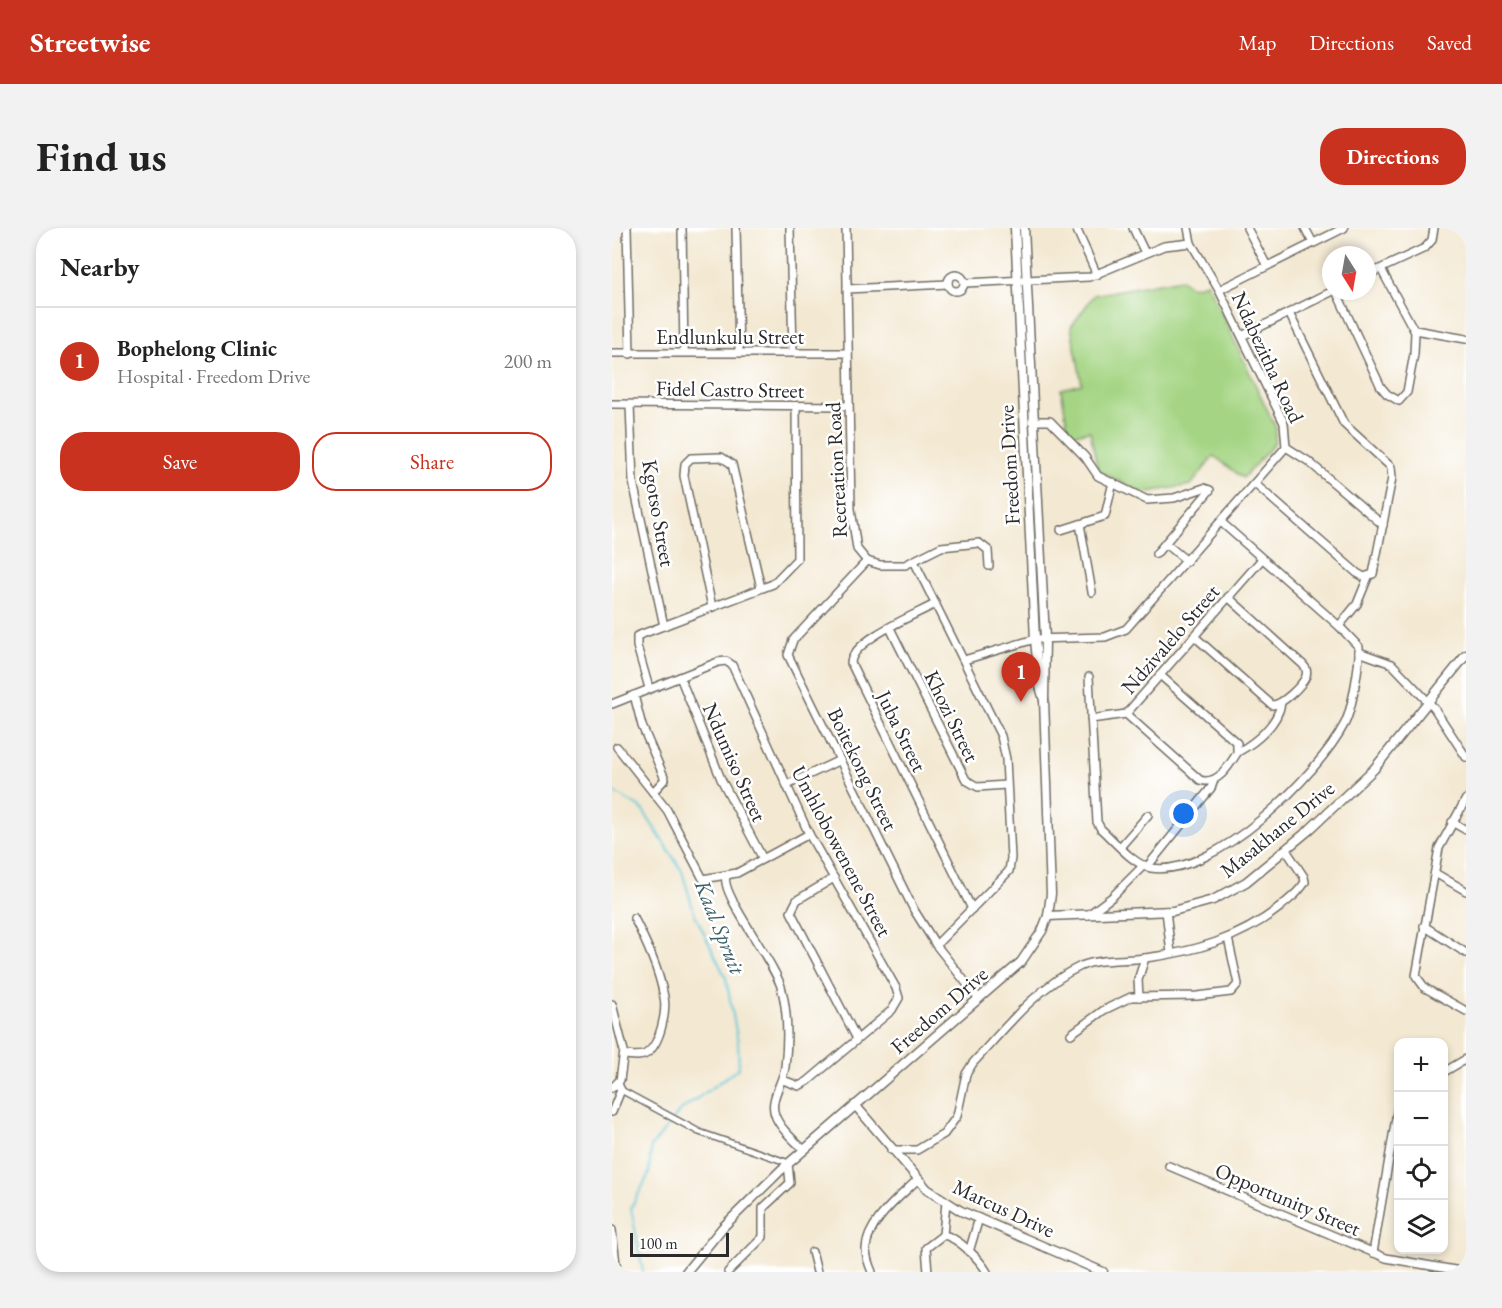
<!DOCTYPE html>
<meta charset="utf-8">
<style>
:root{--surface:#fff;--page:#f2f2f2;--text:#222;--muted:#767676;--line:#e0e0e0;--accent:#c8321e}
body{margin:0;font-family:"EB Garamond",serif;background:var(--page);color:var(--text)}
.controls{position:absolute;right:18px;bottom:18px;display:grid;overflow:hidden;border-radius:12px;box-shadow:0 3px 9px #0003}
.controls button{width:54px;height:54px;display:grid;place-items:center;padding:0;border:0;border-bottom:2px solid var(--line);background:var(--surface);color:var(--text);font:30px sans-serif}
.compass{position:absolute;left:710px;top:18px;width:54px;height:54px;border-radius:50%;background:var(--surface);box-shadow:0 3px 9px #0003;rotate:169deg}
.scale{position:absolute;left:18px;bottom:15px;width:99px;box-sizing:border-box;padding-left:6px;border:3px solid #2b2b2b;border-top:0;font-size:16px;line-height:21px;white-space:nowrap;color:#2b2b2b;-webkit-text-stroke:4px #fff;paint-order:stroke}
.you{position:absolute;left:572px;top:586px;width:21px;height:21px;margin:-15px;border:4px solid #fff;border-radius:50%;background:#1a73e8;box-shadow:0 0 0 9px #1a73e833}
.badge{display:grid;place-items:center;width:39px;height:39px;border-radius:50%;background:var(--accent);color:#fff;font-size:20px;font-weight:700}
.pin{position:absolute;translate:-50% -50px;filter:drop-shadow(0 2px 3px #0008)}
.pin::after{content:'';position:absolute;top:32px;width:21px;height:18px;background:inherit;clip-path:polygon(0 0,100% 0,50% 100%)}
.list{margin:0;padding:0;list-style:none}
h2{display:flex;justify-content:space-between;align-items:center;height:78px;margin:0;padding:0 24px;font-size:26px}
h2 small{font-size:20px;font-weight:400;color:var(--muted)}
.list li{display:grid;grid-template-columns:39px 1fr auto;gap:18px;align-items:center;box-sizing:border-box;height:108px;padding:0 24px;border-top:2px solid var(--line)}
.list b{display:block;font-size:22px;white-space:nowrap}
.list p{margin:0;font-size:20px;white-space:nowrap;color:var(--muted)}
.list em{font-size:20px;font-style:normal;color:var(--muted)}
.actions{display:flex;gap:12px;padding:18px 24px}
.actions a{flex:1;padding:14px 0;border:2px solid var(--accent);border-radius:24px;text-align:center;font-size:21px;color:var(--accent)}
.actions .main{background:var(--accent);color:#fff}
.icon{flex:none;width:33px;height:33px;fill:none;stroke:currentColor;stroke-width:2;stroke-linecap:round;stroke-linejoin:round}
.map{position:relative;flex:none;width:854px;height:1044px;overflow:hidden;border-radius:24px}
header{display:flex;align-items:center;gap:36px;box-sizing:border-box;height:84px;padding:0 30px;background:var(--accent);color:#fff}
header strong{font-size:28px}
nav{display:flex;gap:33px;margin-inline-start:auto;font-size:21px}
.intro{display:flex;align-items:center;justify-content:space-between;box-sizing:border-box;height:144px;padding:0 36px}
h1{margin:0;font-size:42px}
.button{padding:15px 27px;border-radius:24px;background:var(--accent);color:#fff;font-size:21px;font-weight:700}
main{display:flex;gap:36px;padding:0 36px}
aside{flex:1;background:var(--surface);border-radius:24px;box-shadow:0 3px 9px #0003}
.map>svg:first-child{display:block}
</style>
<header>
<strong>Streetwise</strong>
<nav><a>Map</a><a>Directions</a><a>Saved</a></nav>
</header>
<div class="intro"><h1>Find us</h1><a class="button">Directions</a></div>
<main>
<aside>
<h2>Nearby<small></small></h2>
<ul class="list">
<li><span class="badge">1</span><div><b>Bophelong Clinic</b><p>Hospital · Freedom Drive</p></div><em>200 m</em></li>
</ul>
<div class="actions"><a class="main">Save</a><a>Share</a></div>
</aside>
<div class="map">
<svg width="854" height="1044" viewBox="0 0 854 1044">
<rect width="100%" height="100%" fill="#fff"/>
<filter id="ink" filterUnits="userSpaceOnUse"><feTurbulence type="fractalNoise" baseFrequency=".0167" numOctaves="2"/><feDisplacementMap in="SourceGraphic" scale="12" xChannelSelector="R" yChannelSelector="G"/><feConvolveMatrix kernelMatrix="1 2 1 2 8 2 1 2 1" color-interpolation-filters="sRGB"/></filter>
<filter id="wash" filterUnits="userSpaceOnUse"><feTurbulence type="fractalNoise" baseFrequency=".008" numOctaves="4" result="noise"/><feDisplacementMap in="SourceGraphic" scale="24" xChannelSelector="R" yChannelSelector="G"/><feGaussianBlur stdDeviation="1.35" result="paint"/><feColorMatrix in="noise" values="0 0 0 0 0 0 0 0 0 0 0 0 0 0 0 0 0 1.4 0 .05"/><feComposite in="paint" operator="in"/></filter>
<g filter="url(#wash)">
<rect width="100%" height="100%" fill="#f3e8d1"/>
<!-- green -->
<path fill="#a5d584" stroke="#688058" stroke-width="1.5" d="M 569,51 L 580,59 L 595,55 L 664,200 L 662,216 L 631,250 L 602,228 L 579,257 L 530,265 L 486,242 L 478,203 L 457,207 L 449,161 L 470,156 L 459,99 L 482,67 Z"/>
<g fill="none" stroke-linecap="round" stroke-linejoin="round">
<!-- stream -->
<path stroke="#5bc5d7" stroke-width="2" d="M 0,563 L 30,581 L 70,643 L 83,687 L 114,750 L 126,814 L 127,840 L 68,883 L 39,919 L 37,946 L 19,980 L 31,1044"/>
</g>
</g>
<g filter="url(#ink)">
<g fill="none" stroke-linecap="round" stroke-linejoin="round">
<!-- pedestrian casing -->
<g stroke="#716d65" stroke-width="8">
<path id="pedestrian" d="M 9,862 L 87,904 L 177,935"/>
</g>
<!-- minor casing -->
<g stroke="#716d65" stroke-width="10">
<g id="minor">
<path d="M 15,0 L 18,126"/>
<path d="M 70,0 L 72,124"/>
<path d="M 124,0 L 127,124"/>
<path d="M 178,0 L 181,124"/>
<path d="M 234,0 L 239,281 L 245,321 L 255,333 L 268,337 L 293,337 L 329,319 L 367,315 L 376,322 L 377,338"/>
<path d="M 464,0 L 485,47"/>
<path d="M 521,0 L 533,25"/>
<path d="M 635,0 L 655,38"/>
<path d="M 693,0 L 701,15"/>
<circle cx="344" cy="55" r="8"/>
<path d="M 755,47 L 813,20 L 820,12 L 822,0"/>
<path d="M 353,55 L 477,49 L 552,18 L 579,15"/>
<path d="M 235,61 L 336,56"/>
<path d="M 607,62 L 732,0"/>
<path d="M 724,63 L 769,159 L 775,166 L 787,173 L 795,164 L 802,126 L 803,104 L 769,41"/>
<path d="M 803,102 L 854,111"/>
<path d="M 630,108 L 721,63"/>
<path d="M 0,125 L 235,125"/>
<path d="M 0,176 L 236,178"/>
<path d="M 18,177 L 21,254 L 52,398"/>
<path d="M 420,193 L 438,193 L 473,229 L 486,248 L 535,272 L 562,270 L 592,260 L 598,262 L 544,326"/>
<path d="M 674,219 L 696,233 L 771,297"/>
<path d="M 643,256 L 745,345 L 752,349 L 761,346 L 780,250 L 779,239 L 732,196 L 677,85"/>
<path d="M 468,296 L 480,364"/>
<path d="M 449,302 L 493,288 L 501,254"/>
<path d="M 553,315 L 575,333"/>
<path d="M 255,333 L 181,412 L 176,427 L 302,682 L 324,717 L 367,771"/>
<path d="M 302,333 L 389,508 L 394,531 L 399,630 L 397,643 L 324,717"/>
<path d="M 323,376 C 303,387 240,412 239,435 L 360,681"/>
<path d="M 100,379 L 72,248 L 73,236 L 79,230 L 109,229 L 120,236 L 149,360"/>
<path d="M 727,398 L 745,376 L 756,349"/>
<path d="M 278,400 L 354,552 L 366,559 L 394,557"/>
<path d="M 582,408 L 660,477 C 670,477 690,458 694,448 C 696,442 692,437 688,434 L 616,369"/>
<path d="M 747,424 L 780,436 L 822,480 L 854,529"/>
<path d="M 352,432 L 423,411 L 493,409 L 514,401 L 674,219 L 672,195 L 607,62 L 579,15 L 576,0"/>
<path d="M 68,449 L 109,551 L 151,631"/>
<path d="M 477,449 L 485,594 L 489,601 C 502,613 522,637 539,640 C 603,650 706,547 733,495 C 740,481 748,435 747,419 L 727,398 L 609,294"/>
<path d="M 37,460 L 25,418 L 25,408 L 161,356 L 185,331 L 184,179"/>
<path d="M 22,467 L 30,498 L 53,551 L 41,564"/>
<path d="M 0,476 L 106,434 L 114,433 L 120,437 L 197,606 L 284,760 L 287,770 L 280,782 L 196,853 L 187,858 L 171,852"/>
<path d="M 514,486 L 588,552 C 605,558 617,538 625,525 L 625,515 L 548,447"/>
<path d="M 479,491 L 514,486 L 650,331"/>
<path d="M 5,519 L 55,582 L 91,651 L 125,645 L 197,606"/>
<path d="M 626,524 C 644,514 666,496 669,475"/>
<path d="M 175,557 L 228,532"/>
<path d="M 854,571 L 827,620 L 804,748 L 813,760 L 854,783"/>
<path d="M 840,594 L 854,602"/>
<path d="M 509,618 L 536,587"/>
<path d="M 535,639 L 599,560 L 602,552"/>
<path d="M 823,645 L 854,663"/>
<path d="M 114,649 C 108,666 165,737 170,762 C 176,787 176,813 173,839 C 171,855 157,871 163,887 C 168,901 182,912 192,922"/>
<path d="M 222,650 L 185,672 L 179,684 L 245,811"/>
<path d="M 554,683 L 559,725"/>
<path d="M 476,687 L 500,669 L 532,637"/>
<path d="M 812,698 L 854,725"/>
<path d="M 527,769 L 526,752 L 533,730"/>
<path d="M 0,776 L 12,823 L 8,852 L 0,860"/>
<path d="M 459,806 L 492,782 L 519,769 L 585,768 L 619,764 L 626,756 L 616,710"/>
<path d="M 12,827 C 19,827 29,830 35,825 C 48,816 55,784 52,769 C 47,741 34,714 22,690"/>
<path d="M 832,844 L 854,831"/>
<path d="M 0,884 L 9,862 L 6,856"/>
<path d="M 279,922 L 305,922 L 332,906 L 345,888 L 354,846 L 361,835 C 392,801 427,757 469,738 C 489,730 512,733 533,730 C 582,724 627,711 667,680 C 676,672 687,665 693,654 L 692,649 L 674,622"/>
<path d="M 557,938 L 774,1030 L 854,1044"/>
<path d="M 0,1002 L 5,1044"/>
<path d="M 331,1007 L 334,974"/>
<path d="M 200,1024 L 205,1044"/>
<path d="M 357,1024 L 367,990"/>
<path d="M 761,1025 L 786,878"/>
<path d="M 116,1044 L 151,1009 L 151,980 L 178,955 L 176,936"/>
<path d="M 260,1044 C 257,1037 254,1028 254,1021 C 255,994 288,969 305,952"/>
<path d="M 316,1044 L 314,1020 L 331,1007 C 346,1009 368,1032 375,1044"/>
</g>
</g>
<!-- tertiary casing -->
<g stroke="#716d65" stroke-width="11">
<g id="tertiary">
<path d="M 403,0 L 423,411 L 427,455 L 432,472"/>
<path d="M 436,688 L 561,683 L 601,672 L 634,654 L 696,603 L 762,541 L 854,427"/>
<path d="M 243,877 L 315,961 L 349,983 L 491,1044"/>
<path d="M 74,1044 L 111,999 L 169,942 L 409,734 L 430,703 L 436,688 L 439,666 L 432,472 L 433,410 L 412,0"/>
</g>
</g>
<!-- pedestrian -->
<use href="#pedestrian" stroke="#fff" stroke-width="5"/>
<!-- minor -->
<use href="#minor" stroke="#fff" stroke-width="7"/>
<!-- tertiary -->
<use href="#tertiary" stroke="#fff" stroke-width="8"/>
</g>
</g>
<g text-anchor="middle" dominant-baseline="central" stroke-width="5" stroke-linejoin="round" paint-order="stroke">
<!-- street labels -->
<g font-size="21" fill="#2b2b2b" stroke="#fff">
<text x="118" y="108">Endlunkulu Street</text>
<text transform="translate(656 129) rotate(65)">Ndabezitha Road</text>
<text transform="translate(118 161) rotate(1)">Fidel Castro Street</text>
<text transform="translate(397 237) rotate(-93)">Freedom Drive</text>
<text transform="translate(224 242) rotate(-93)">Recreation Road</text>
<text transform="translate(47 285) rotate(80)">Kgotso Street</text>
<text transform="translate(558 411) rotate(-49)">Ndzivalelo Street</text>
<text transform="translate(340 488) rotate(64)">Khozi Street</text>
<text transform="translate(290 503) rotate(64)">Juba Street</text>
<text transform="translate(123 534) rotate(66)">Ndumiso Street</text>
<text transform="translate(251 541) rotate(64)">Boitekong Street</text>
<text transform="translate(665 601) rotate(-39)">Masakhane Drive</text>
<text transform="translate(230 623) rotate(62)">Umhlobowenene Street</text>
<text transform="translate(327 782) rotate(-41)">Freedom Drive</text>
<text transform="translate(676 971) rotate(23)">Opportunity Street</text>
<text transform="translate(392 980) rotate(25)">Marcus Drive</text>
</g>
<!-- water labels -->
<g font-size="22" font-style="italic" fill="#3c6167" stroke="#fff">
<text transform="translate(108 699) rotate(68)">Kaal Spruit</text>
</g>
</g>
</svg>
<div class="controls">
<button>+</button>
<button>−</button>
<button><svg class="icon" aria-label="locate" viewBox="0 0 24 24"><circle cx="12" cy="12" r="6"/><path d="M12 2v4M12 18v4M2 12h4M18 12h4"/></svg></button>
<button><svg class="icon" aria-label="layers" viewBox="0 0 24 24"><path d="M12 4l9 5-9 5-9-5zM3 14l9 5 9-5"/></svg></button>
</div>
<svg class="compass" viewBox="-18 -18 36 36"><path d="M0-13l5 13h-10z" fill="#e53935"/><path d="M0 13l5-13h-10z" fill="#767676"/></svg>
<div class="scale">100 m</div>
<div class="you"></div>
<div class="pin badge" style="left:409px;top:474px">1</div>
</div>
</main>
